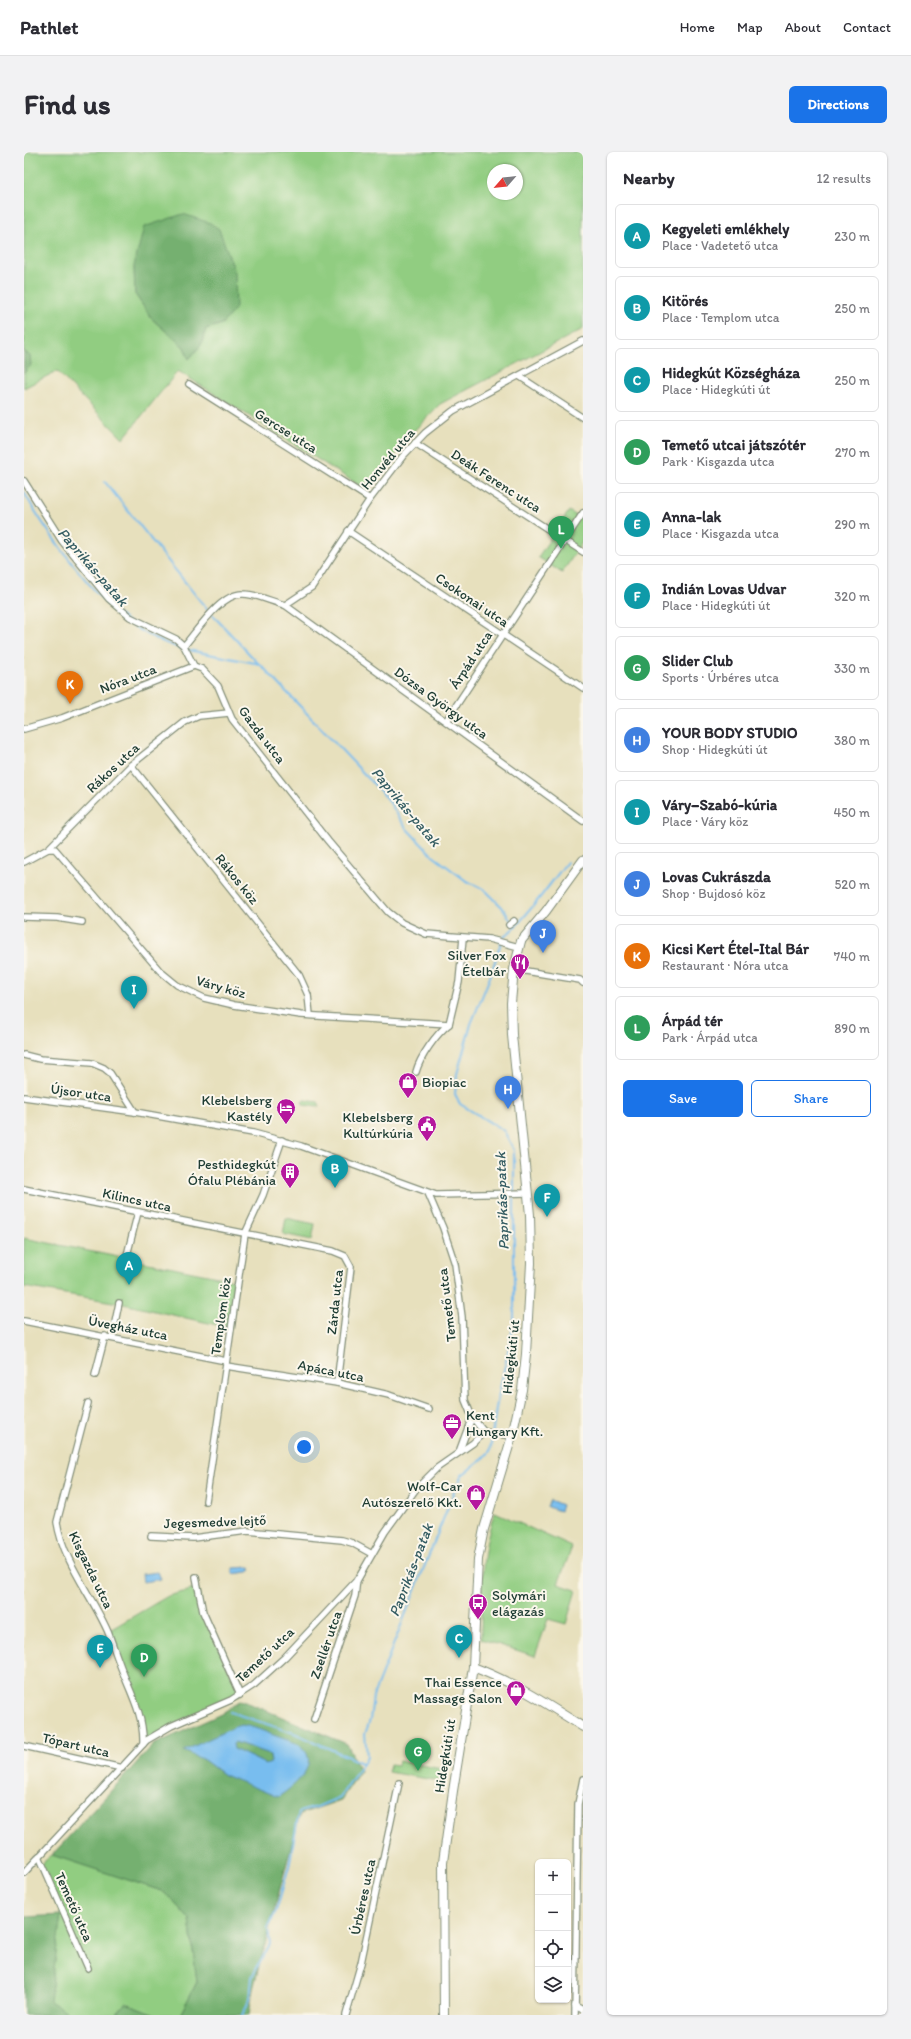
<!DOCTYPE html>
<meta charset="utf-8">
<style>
:root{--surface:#fff;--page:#f2f2f3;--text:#2b2b33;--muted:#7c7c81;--line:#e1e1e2;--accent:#1a73e8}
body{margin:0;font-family:Itim,sans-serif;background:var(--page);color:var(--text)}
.controls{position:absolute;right:12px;bottom:12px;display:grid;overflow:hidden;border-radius:6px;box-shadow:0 1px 3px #0004}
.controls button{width:36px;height:36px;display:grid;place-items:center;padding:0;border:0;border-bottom:1px solid var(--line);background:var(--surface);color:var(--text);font:20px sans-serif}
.compass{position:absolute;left:463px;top:12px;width:36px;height:36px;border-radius:50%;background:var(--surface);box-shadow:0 1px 3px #0004;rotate:242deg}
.you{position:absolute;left:280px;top:1295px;width:14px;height:14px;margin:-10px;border:3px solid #fff;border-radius:50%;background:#1a73e8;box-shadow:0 0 0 6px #1a73e833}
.badge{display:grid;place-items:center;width:26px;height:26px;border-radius:50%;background:var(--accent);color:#fff;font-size:13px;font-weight:700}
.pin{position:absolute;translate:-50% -33px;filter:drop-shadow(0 1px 2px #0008)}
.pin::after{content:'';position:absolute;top:21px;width:14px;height:12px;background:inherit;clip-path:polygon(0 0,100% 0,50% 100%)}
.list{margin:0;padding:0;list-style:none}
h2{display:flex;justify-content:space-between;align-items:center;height:52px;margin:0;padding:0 16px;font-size:17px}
h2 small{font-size:13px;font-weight:400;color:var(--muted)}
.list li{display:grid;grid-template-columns:26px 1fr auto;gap:12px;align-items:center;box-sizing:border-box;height:64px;margin:0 8px 8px;padding:0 8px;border:1px solid var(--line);border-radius:6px}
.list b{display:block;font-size:15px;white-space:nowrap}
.list p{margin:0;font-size:13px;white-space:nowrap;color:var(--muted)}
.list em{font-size:13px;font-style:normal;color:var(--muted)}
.actions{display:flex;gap:8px;padding:12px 16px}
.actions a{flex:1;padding:9px 0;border:1px solid var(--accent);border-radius:6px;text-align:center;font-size:14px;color:var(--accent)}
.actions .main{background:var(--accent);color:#fff}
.icon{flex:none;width:22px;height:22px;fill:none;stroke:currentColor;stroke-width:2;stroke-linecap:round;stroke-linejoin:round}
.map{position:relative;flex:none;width:559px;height:1863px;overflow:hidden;border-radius:6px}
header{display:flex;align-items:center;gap:24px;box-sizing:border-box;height:56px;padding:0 20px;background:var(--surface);border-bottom:1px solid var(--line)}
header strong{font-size:19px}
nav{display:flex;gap:22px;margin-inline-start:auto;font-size:14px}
.intro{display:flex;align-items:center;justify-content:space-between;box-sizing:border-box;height:96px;padding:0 24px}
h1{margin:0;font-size:28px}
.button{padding:10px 18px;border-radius:6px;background:var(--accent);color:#fff;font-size:14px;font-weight:700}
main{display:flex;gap:24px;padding:0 24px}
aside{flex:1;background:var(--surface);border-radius:6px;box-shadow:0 1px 3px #0004}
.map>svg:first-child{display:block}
</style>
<header>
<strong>Pathlet</strong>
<nav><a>Home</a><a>Map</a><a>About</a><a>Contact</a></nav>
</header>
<div class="intro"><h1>Find us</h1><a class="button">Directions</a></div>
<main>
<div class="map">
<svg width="559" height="1863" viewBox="0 0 559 1863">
<rect width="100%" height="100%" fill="#fbf7ec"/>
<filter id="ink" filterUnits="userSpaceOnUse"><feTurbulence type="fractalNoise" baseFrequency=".025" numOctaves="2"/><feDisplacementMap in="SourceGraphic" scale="8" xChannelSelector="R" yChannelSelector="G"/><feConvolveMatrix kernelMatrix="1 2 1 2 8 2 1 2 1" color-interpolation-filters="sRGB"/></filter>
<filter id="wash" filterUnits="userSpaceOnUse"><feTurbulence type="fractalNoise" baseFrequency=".012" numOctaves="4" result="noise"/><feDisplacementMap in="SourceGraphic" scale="16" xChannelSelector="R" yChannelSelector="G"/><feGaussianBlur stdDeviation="0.9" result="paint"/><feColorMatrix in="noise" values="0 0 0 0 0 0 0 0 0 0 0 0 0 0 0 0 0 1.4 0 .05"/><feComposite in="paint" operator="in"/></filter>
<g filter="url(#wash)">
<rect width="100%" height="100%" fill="#e7e0bd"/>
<!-- green -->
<g fill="#91cd81" stroke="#58855a" fill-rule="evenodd">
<path d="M 0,0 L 559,0 L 559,177 L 416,252 L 386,283 L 344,339 L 154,219 L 99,287 L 33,219 L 0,236 ZM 469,18 L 493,18 L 493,42 L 469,42 ZM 110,114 L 198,172 L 182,177 L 177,193 L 165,207 L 160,195 L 128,167 L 111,142 Z"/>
<path d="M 545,359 L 559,368 L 559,389 L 538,421 L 514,405 Z"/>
<path d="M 280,948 L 294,950 L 296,954 L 293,955 L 280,953 L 278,949 Z"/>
<path d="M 262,1066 L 291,1072 L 288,1088 L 259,1082 Z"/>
<path d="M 0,1086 L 213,1129 L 207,1176 L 95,1151 L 0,1135 Z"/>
<path d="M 471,1360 L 548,1395 L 534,1432 L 552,1438 L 542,1472 L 524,1467 L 511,1504 L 457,1487 C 458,1442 455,1404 471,1360 Z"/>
<path d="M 174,1436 L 179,1460 L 216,1543 L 146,1574 L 119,1592 L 116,1565 L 84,1479 L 144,1444 Z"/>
<path d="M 375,1609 L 423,1618 L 421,1630 L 364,1620 L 366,1612 L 374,1613 Z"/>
<path d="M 28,1703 L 141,1740 L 165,1767 L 173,1830 L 156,1863 L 133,1863 L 102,1851 L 92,1863 L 48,1863 L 45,1861 L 40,1863 L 1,1863 L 36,1770 L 37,1763 L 16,1713 Z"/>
</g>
<!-- forest -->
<g fill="#74b06f" stroke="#4a7652" fill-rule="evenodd">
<path d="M 159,62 L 186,71 L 195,77 L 211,120 L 212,156 L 198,172 L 182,177 L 177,193 L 165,207 L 160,195 L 128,167 L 111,142 L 110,114 L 120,75 Z"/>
<path d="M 0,199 L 6,204 L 7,213 L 0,221 Z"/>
<path d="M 217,1548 L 323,1592 L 336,1619 L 317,1648 L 276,1662 L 229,1837 L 225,1863 L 156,1863 L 173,1830 L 165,1767 L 141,1740 L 28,1703 L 129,1593 L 197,1562 ZM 224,1574 L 283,1605 L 264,1637 L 257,1643 L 200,1623 L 180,1608 L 161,1599 Z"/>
<path d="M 211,1590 L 243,1601 L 246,1603 L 247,1610 L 242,1612 L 209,1597 L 209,1592 Z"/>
<path d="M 37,1763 L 26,1849 L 48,1863 L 0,1863 L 0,1765 Z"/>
<path d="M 102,1851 L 133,1863 L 92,1863 Z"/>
</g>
<!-- water -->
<g fill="#78bdef" stroke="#4c7d92" fill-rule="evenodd">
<path d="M 526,1348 L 538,1353 L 536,1359 L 523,1355 Z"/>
<path d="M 226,1415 L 227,1418 L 224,1420 L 209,1422 L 209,1416 Z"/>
<path d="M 134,1420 L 137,1427 L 119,1430 L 118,1422 Z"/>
<path d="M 217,1573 C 229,1574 241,1580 252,1584 C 259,1587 269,1589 275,1593 C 300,1611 269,1635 254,1645 L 200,1623 L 180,1608 L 160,1599 L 210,1575 ZM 211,1590 L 243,1601 L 246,1603 L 247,1610 L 241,1612 L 210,1597 L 209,1592 Z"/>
</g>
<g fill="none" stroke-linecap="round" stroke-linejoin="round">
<!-- stream -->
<g stroke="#78bdef" stroke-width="2">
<path d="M 81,330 L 181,455 L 234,511"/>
<path d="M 0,340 C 14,366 30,388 48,411 C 81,453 106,481 159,497"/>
<path d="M 164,498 L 236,512 L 363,646 L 382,676 L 409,704 L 441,728 L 461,738 L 478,755 L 491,775 L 478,787 L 466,825 L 447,872 L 433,922 L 431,942 L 436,952 L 480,979 L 490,998 L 490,1171 L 472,1256 L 466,1299 L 459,1307 L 438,1323 L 430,1340 L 349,1544 L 346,1568 L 341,1582 L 343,1604 L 341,1608 L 316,1645 L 293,1655 L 275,1660 L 265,1714 L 252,1759 L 244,1776 L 246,1792 L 228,1825 L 226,1847 L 218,1863"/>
<path d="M 491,775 C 510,755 526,732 543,710"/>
<path d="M 206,1560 L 270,1581 L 338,1611"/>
</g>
</g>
</g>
<g filter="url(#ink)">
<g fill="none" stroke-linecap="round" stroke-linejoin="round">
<!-- street casing -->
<g stroke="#838e78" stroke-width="8">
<g id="street">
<path d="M 495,224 L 559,266"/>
<path d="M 165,232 L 346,347"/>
<path d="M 391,291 L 559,400"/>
<path d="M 0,329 L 38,389 L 85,447 L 106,465 L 152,487 L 160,494 L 170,514 L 178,517 L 194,534 L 208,567 L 304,689 L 364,760 L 378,771 L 402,782 L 465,787 L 495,795"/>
<path d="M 324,379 L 559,536"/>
<path d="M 261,453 L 288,435 L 346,347 L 379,304 L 401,281 L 429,259 L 559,189"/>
<path d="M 160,494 C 173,479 197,441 219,442 C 233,442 248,450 261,453 L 559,669"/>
<path d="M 422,569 L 559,361"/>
<path d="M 0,577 L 38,566 L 170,514"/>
<path d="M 107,613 L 275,823 L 284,843 L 286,863"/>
<path d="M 24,697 L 31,697 L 136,819 L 153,833 L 180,846 L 210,853 L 277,863 L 425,872"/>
<path d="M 0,710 L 24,697 L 107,613 L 161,570 L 175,564 L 205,561"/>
<path d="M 0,765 L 33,766 L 58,770"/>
<path d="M 485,773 L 490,769"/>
<path d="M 490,817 L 556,828 L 559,831"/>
<path d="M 0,903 L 16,907 L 68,911 L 80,916 L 86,921 L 111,960"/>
<path d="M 392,920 C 396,905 412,882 425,872 L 435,830 L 439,786"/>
<path d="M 0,945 L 111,960 L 229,981 L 277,994 L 412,1043 L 504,1041"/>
<path d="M 0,1037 L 309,1099 L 321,1104 L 327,1115 L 313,1231"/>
<path d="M 404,1041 L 419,1076 L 431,1112 L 438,1165 L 441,1248 L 448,1265 L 460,1280"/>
<path d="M 102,1107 L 114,1060"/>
<path d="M 0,1169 L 202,1209"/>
<path d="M 88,1185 L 95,1151"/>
<path d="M 202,1214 L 313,1231 L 365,1243 L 405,1257"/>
<path d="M 71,1223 L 81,1184"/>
<path d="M 64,1251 L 33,1370 C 39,1410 68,1443 84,1480 C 90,1496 95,1512 102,1528 C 111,1549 120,1569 119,1592"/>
<path d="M 460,1280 L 488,1284"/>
<path d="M 435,1300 L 448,1265"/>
<path d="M 182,1349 L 221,1082 L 239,1043 L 258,988"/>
<path d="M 127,1384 L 169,1386 L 223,1379 L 318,1388 L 328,1391 L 348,1402"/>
<path d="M 172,1425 L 179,1460 L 216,1543"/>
<path d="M 290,1567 L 331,1444 L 333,1427"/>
<path d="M 0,1594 L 98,1616"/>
<path d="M 15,1704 L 64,1816"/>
<path d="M 0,1721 L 123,1588 L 147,1574 L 207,1548 L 230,1533 L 261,1505 L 334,1427 L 361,1380 L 392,1337 L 413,1316 L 449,1291 L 460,1280"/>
<path d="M 551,1854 L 559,1858"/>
<path d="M 322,1863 L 337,1811 L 375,1631"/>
<path d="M 551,1863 L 554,1652 L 559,1627"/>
</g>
</g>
<!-- secondary casing -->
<g stroke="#838e78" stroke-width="10">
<g id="secondary">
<path d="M 449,1515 C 489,1530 523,1552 559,1575"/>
<path d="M 420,1863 L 419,1710 L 429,1639 L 449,1515 L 454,1407 L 460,1377 L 488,1284 L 498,1238 L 502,1202 L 507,1111 L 506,1063 L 488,883 L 487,851 L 490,817 L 497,789 L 522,759 L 559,708"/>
</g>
</g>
<!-- street -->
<use href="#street" stroke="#fff" stroke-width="5.5"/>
<!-- secondary -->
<use href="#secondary" stroke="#fff" stroke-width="8"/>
</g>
</g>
<!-- icons -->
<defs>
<g id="restaurant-pin" transform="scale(1)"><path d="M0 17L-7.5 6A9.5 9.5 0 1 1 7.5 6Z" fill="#b5179e" stroke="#fbf7ec"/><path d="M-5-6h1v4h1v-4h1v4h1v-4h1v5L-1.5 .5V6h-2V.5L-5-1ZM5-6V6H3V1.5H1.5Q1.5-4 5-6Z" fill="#fff"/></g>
<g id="shop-pin" transform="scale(1)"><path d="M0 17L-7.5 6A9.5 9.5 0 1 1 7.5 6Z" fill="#b5179e" stroke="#fbf7ec"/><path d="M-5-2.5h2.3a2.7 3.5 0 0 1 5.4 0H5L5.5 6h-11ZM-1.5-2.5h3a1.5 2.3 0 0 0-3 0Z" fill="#fff"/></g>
<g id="hotel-pin" transform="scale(1)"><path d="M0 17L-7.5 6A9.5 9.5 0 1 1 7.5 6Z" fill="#b5179e" stroke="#fbf7ec"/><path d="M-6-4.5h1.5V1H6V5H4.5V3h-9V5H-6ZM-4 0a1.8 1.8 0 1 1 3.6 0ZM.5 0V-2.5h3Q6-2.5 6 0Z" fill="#fff"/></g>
<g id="civic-pin" transform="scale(1)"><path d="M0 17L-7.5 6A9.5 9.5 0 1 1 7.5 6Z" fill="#b5179e" stroke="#fbf7ec"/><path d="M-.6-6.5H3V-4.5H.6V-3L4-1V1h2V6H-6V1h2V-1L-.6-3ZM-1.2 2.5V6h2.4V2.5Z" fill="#fff"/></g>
<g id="building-pin" transform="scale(1)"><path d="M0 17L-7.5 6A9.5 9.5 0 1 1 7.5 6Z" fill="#b5179e" stroke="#fbf7ec"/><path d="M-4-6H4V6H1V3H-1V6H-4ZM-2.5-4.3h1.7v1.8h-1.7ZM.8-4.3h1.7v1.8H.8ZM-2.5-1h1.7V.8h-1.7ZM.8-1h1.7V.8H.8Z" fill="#fff"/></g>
<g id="office-pin" transform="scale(1)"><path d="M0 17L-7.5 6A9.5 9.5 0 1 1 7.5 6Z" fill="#b5179e" stroke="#fbf7ec"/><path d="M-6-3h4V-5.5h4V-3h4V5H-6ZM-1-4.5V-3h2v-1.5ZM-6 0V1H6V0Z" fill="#fff"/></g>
<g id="bus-pin" transform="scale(1)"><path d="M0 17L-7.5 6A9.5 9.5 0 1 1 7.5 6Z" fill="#b5179e" stroke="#fbf7ec"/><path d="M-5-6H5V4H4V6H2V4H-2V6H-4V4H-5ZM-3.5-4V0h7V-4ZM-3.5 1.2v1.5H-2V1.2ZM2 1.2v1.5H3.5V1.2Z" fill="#fff"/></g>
</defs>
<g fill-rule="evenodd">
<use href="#restaurant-pin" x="496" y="811"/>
<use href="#shop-pin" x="384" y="930"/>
<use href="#hotel-pin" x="262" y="956"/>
<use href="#civic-pin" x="403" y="973"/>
<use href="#building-pin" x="266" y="1020"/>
<use href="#office-pin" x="428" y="1271"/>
<use href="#shop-pin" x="452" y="1342"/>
<use href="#bus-pin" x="454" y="1451"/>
<use href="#shop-pin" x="492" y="1538"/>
</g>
<g text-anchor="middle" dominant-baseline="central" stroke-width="4" stroke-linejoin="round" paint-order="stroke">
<!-- street labels -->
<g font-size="14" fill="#1f3d34" stroke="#fbf7ec">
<text transform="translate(262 279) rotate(32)">Gercse utca</text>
<text transform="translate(364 307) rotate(-50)">Honvéd utca</text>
<text transform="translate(472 329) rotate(33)">Deák Ferenc utca</text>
<text transform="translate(448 448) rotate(34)">Csokonai utca</text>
<text transform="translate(447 508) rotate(-57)">Árpád utca</text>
<text transform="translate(104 527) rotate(-21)">Nóra utca</text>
<text transform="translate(417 551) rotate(36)">Dózsa György utca</text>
<text transform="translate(238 583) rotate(53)">Gazda utca</text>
<text transform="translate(89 616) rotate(-43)">Rákos utca</text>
<text transform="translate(213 727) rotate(51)">Rákos köz</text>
<text transform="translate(197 835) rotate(16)">Váry köz</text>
<text transform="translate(57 941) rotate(8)">Újsor utca</text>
<text transform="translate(113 1048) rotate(12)">Kilincs utca</text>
<text transform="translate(311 1150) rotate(-84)">Zárda utca</text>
<text transform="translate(423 1153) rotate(-97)">Temető utca</text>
<text transform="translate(197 1164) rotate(-82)">Templom köz</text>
<text transform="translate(104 1176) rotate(11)">Üvegház utca</text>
<text transform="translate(487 1205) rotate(-84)">Hidegkúti út</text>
<text transform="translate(307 1219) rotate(11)">Apáca utca</text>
<text transform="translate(191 1370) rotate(-2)">Jegesmedve lejtő</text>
<text transform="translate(67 1418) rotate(64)">Kisgazda utca</text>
<text transform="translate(302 1493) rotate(-71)">Zsellér utca</text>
<text transform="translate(241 1503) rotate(-43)">Temető utca</text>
<text transform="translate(52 1593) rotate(13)">Tópart utca</text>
<text transform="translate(421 1604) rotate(-81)">Hidegkúti út</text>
<text transform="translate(339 1745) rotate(-78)">Úrbéres utca</text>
<text transform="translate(50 1755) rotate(66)">Temető utca</text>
</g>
<!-- poi labels -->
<g font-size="14" fill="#1f3d34" stroke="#fbf7ec" text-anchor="end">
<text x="482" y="803">Silver Fox<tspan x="482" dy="16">Ételbár</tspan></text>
<text x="398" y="930" text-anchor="start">Biopiac</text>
<text x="248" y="948">Klebelsberg<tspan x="248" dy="16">Kastély</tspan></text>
<text x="389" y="965">Klebelsberg<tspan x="389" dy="16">Kultúrkúria</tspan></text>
<text x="252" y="1012">Pesthidegkút<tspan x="252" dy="16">Ófalu Plébánia</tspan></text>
<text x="442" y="1263" text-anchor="start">Kent<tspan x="442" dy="16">Hungary Kft.</tspan></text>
<text x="438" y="1334">Wolf-Car<tspan x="438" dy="16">Autószerelő Kkt.</tspan></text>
<text x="468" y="1443" text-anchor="start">Solymári<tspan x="468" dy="16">elágazás</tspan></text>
<text x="478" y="1530">Thai Essence<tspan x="478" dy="16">Massage Salon</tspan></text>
</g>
<!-- water labels -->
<g font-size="15" font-style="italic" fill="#355d63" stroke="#fbf7ec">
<text transform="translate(69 415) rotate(49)">Paprikás-patak</text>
<text transform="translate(382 655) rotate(50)">Paprikás-patak</text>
<text transform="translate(478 1049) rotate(-92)">Paprikás-patak</text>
<text transform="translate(387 1418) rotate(-69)">Paprikás-patak</text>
</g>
</g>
</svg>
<div class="controls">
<button>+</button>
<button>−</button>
<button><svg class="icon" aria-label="locate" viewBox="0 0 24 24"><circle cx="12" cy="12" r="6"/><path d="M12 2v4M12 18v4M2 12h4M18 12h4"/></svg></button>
<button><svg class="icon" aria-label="layers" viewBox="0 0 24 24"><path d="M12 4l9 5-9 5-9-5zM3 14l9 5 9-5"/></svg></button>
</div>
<svg class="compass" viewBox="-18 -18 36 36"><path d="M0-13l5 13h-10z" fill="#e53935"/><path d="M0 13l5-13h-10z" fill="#7c7c81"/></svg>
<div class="you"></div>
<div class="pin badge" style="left:105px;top:1133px;background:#0f9aa8">A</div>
<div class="pin badge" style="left:311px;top:1036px;background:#0f9aa8">B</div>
<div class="pin badge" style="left:435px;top:1506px;background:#0f9aa8">C</div>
<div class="pin badge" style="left:120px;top:1525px;background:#2e9e5b">D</div>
<div class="pin badge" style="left:76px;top:1516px;background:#0f9aa8">E</div>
<div class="pin badge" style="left:523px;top:1065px;background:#0f9aa8">F</div>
<div class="pin badge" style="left:394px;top:1619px;background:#2e9e5b">G</div>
<div class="pin badge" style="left:484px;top:957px;background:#3f7fe0">H</div>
<div class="pin badge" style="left:110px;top:857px;background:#0f9aa8">I</div>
<div class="pin badge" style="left:519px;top:801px;background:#3f7fe0">J</div>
<div class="pin badge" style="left:46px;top:552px;background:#e8710a">K</div>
<div class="pin badge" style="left:537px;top:397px;background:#2e9e5b">L</div>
</div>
<aside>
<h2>Nearby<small>12 results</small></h2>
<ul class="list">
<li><span class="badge" style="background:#0f9aa8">A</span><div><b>Kegyeleti emlékhely</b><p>Place · Vadetető utca</p></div><em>230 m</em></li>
<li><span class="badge" style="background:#0f9aa8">B</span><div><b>Kitörés</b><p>Place · Templom utca</p></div><em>250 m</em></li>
<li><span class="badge" style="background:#0f9aa8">C</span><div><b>Hidegkút Községháza</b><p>Place · Hidegkúti út</p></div><em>250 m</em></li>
<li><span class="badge" style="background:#2e9e5b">D</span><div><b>Temető utcai játszótér</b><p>Park · Kisgazda utca</p></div><em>270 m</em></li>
<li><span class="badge" style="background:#0f9aa8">E</span><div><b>Anna-lak</b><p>Place · Kisgazda utca</p></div><em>290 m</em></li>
<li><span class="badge" style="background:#0f9aa8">F</span><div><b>Indián Lovas Udvar</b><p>Place · Hidegkúti út</p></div><em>320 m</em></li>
<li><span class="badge" style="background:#2e9e5b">G</span><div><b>Slider Club</b><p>Sports · Úrbéres utca</p></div><em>330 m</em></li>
<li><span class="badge" style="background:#3f7fe0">H</span><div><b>YOUR BODY STUDIO</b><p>Shop · Hidegkúti út</p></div><em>380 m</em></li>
<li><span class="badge" style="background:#0f9aa8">I</span><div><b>Váry–Szabó-kúria</b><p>Place · Váry köz</p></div><em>450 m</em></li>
<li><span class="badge" style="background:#3f7fe0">J</span><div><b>Lovas Cukrászda</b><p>Shop · Bujdosó köz</p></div><em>520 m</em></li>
<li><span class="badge" style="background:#e8710a">K</span><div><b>Kicsi Kert Étel-Ital Bár</b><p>Restaurant · Nóra utca</p></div><em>740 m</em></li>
<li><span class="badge" style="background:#2e9e5b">L</span><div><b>Árpád tér</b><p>Park · Árpád utca</p></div><em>890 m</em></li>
</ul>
<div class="actions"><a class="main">Save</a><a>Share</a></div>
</aside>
</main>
